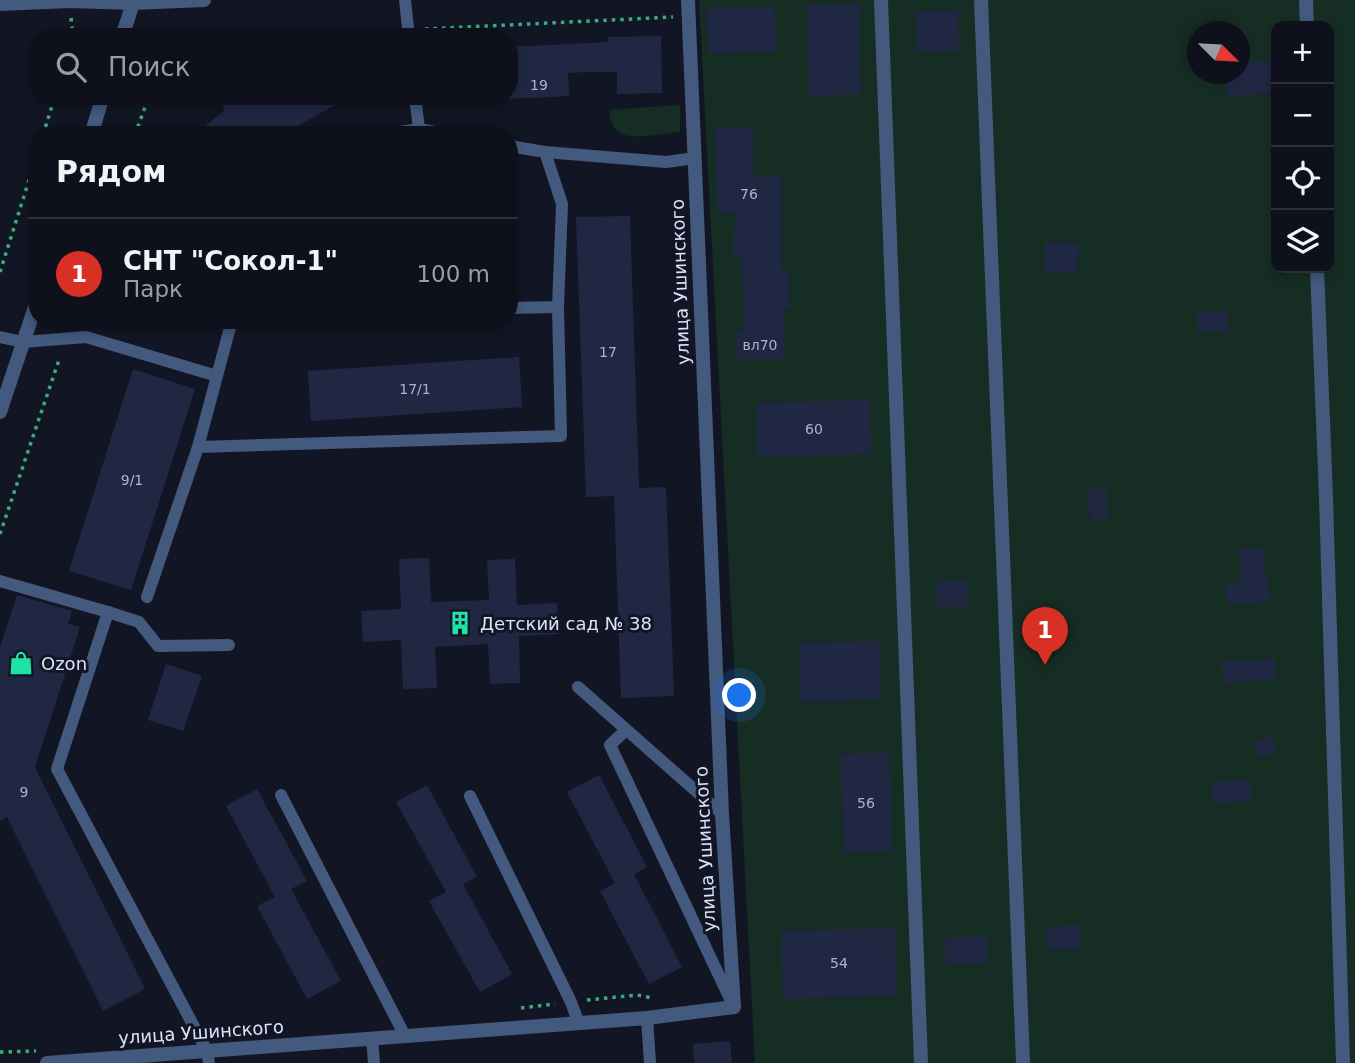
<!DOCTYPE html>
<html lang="ru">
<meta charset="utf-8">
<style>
:root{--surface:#0e101b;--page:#1c1e28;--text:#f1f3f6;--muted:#9b9da3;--line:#2e303a;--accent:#d93025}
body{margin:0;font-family:"DejaVu Sans",sans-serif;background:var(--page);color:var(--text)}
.controls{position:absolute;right:21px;top:21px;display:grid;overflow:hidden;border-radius:14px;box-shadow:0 4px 10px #0003}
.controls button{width:63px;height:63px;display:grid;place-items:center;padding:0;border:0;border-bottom:2px solid var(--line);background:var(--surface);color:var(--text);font:35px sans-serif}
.compass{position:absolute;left:1187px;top:21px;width:63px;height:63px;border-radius:50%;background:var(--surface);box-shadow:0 4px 10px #0003;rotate:114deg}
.you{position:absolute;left:740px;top:696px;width:24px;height:24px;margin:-18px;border:5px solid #fff;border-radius:50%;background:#1a73e8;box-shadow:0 0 0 10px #1a73e833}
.badge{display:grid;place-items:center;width:46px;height:46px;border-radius:50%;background:var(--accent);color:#fff;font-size:23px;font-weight:700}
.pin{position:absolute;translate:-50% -58px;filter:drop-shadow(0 2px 4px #0008)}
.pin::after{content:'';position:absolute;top:37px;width:24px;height:21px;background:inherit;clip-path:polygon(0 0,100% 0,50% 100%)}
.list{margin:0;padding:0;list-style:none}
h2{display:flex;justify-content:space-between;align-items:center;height:91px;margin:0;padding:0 28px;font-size:30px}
h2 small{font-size:23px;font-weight:400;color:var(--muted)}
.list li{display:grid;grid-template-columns:46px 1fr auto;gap:21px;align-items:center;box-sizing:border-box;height:112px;padding:0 28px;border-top:2px solid var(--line)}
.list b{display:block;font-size:26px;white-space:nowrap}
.list p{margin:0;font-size:23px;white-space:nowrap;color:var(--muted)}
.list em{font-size:23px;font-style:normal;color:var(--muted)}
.icon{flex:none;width:38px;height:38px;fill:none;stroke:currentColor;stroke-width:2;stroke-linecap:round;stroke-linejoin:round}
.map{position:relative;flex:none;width:1355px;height:1063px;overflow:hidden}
.search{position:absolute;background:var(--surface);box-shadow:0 4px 10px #0003;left:28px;top:28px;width:490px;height:77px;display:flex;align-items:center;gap:18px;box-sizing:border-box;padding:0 24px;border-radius:28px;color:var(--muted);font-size:26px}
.panel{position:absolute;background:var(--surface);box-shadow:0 4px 10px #0003;left:28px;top:126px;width:490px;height:203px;border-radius:28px}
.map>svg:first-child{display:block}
</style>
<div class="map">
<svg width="1355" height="1063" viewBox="0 0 1355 1063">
<rect width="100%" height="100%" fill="#121624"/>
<!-- green -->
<g fill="#162d23" fill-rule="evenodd">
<path d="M 699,0 L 1355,0 L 1355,1063 L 755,1063 ZM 1276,26 L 1329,26 L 1329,268 L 1276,268 ZM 1198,32 L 1240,32 L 1240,74 L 1198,74 Z"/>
<path d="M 680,105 L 680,132 C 666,133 634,140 622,134 C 612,129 610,119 609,110 Z"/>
</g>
<!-- building -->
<g fill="#202743">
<path d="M 860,3 L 861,94 L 809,96 L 807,4 Z"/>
<path d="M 774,6 L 777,51 L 708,54 L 706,9 Z"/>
<path d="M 958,10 L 959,51 L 916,52 L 915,11 Z"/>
<path d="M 661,36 L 662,93 L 617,94 L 617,72 L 586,72 L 568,73 L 569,96 L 509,99 L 509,47 L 608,42 L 608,37 Z"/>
<path d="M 1276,61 L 1276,93 L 1228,96 L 1227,74 L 1240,74 L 1240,63 Z"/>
<path d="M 218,96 L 351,96 L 281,135 L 194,135 L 225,110 Z"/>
<path d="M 715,128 L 753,128 L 753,177 L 781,176 L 782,272 L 789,272 L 790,308 L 784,309 L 784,359 L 737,359 L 737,331 L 744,331 L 742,258 L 733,258 L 735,212 L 717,212 Z"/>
<path d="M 630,216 L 639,488 L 666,487 L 674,696 L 621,698 L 614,496 L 586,497 L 576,217 Z"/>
<path d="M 1045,242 L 1079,244 L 1077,273 L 1043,270 Z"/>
<path d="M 1227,310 L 1228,331 L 1198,333 L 1197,312 Z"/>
<path d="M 519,357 L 522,407 L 311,421 L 308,371 Z"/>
<path d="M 133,369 L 195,389 L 131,590 L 69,571 Z"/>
<path d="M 870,400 L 871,454 L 758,457 L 757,403 Z"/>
<path d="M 1106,488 L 1108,518 L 1090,519 L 1088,490 Z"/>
<path d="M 1263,547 L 1265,579 L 1269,578 L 1271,601 L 1227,605 L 1225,583 L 1242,581 L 1239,549 Z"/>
<path d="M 429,558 L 431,602 L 489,600 L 487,560 L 515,559 L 517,605 L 557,603 L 558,634 L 519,636 L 520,683 L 490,684 L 488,644 L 435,647 L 437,688 L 403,689 L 401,640 L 363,642 L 361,611 L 401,609 L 399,559 Z"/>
<path d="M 968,581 L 968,607 L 937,607 L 936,582 Z"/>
<path d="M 17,595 L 72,611 L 68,624 L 80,627 L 35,767 L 145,989 L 103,1011 L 7,817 L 0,821 L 0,647 Z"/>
<path d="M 880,641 L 881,700 L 801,702 L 799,643 Z"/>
<path d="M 1275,658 L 1276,679 L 1223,683 L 1221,662 Z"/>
<path d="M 166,664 L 202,676 L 183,731 L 148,720 Z"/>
<path d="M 1272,737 L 1275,753 L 1257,757 L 1254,740 Z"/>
<path d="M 889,753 L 893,851 L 844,853 L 840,754 Z"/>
<path d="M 599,775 L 647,867 L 634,874 L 682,967 L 649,984 L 600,891 L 615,883 L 567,792 Z"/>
<path d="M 1250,780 L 1251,801 L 1212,803 L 1211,782 Z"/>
<path d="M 427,785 L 477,877 L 463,884 L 512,974 L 480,992 L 429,901 L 446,892 L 396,802 Z"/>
<path d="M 257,789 L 307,881 L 291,889 L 341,981 L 307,999 L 257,906 L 275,897 L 226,806 Z"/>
<path d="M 1080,925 L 1080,949 L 1047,950 L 1046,927 Z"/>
<path d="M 895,928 L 896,996 L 783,999 L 781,931 Z"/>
<path d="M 986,936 L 988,963 L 946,966 L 944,938 Z"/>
<path d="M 730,1041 L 732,1063 L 694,1063 L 693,1044 Z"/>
</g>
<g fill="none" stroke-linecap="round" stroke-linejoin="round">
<!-- path -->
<g stroke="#3fa977" stroke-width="3.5" stroke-dasharray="3.5 5" stroke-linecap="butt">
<path d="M 71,18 L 73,37"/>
<path d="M 425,29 L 673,17"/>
<path d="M 269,37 L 393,31"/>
<path d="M 43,135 L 55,96"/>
<path d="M 135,135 L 149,96"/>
<path d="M 0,272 L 37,155"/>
<path d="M 0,534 L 60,357"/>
<path d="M 587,1000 L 637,995 L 652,998"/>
<path d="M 521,1008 L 555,1004"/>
<path d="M 0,1052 L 36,1051"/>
</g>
<!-- service -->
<g stroke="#43597d" stroke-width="12">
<path d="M 405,0 L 409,37"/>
<path d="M 415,96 L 419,129 L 449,135"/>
<path d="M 382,135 L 419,129"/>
<path d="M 509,146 L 545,152 L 562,204 L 558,307 L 509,308"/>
<path d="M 545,152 L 666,162 L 695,158"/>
<path d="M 0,337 L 23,342 L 86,337 L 217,376 L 232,320"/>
<path d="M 217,376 L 198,447 L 561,436 L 558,307"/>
<path d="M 0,581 L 108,612 L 57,769 L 207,1051 L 209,1063"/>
<path d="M 147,597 L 198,447"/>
<path d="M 108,612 L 139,622 L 158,646 L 229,645"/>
<path d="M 578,687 L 722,814"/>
<path d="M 626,730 L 610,745 L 732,1003"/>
<path d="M 281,795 L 405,1036"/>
<path d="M 470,796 L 571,1002 L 579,1024"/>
<path d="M 647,1018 L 650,1063"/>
<path d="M 372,1039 L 374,1063"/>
</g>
<!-- minor -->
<g stroke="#43597d" stroke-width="14">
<path d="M 881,0 L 921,1063"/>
<path d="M 981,0 L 1023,1063"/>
<path d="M 1306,0 L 1307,26"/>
<path d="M 133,3 L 204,0"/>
<path d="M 1317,268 L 1326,498 L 1343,1063"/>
<path d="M 47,1063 L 647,1018 L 734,1007 L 722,814 L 688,0"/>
</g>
<!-- tertiary -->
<g stroke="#43597d" stroke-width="14">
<path d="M 0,4 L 70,1 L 133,3 L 122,37"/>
<path d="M 91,135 L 103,96"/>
<path d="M 0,412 L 37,301"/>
</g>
</g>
<!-- icons -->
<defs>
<g id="building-bare" transform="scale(1.89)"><path d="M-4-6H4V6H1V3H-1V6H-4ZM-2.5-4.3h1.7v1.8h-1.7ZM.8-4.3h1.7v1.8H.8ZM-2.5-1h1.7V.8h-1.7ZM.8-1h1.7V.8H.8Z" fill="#1ee2a6" stroke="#121624" stroke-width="2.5" paint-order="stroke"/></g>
<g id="shop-bare" transform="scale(1.89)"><path d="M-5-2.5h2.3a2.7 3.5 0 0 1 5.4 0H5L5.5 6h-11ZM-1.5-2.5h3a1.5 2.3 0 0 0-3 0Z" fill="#1ee2a6" stroke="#121624" stroke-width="2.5" paint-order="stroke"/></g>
</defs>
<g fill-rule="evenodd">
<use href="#building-bare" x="460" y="623"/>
<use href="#shop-bare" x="21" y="663"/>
</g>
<g text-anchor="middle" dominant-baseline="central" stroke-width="6" stroke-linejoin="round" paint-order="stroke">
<!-- number labels -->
<g font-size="14" fill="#acb4cc">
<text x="539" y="85">19</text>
<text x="749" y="194">76</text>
<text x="760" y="345">вл70</text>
<text x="608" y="352">17</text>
<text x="415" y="389">17/1</text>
<text x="814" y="429">60</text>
<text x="132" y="480">9/1</text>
<text x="24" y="792">9</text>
<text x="866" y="803">56</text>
<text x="839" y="963">54</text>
</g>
<!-- street labels -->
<g font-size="18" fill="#dae3fa" stroke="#121624">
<text transform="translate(680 282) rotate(-92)">улица Ушинского</text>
<text transform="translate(705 849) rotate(-93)">улица Ушинского</text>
<text transform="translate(201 1032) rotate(-4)">улица Ушинского</text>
</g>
<!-- poi labels -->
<g font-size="18" fill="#dae3fa" stroke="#121624" text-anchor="start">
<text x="480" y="623">Детский сад № 38</text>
<text x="41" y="663">Ozon</text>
</g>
</g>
</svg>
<div class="controls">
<button>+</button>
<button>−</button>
<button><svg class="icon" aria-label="locate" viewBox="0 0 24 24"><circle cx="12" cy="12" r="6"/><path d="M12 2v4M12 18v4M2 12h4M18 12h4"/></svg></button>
<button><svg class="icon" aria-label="layers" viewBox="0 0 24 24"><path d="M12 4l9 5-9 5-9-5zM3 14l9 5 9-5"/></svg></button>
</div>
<svg class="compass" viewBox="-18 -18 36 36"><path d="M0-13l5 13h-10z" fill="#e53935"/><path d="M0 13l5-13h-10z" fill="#9b9da3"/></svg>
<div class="you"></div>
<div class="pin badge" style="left:1045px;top:665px">1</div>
<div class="search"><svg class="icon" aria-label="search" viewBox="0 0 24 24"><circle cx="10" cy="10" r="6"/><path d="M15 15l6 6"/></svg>Поиск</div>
<section class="panel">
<h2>Рядом<small></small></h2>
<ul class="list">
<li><span class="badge">1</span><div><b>СНТ &quot;Сокол-1&quot;</b><p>Парк</p></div><em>100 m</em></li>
</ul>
</section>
</div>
